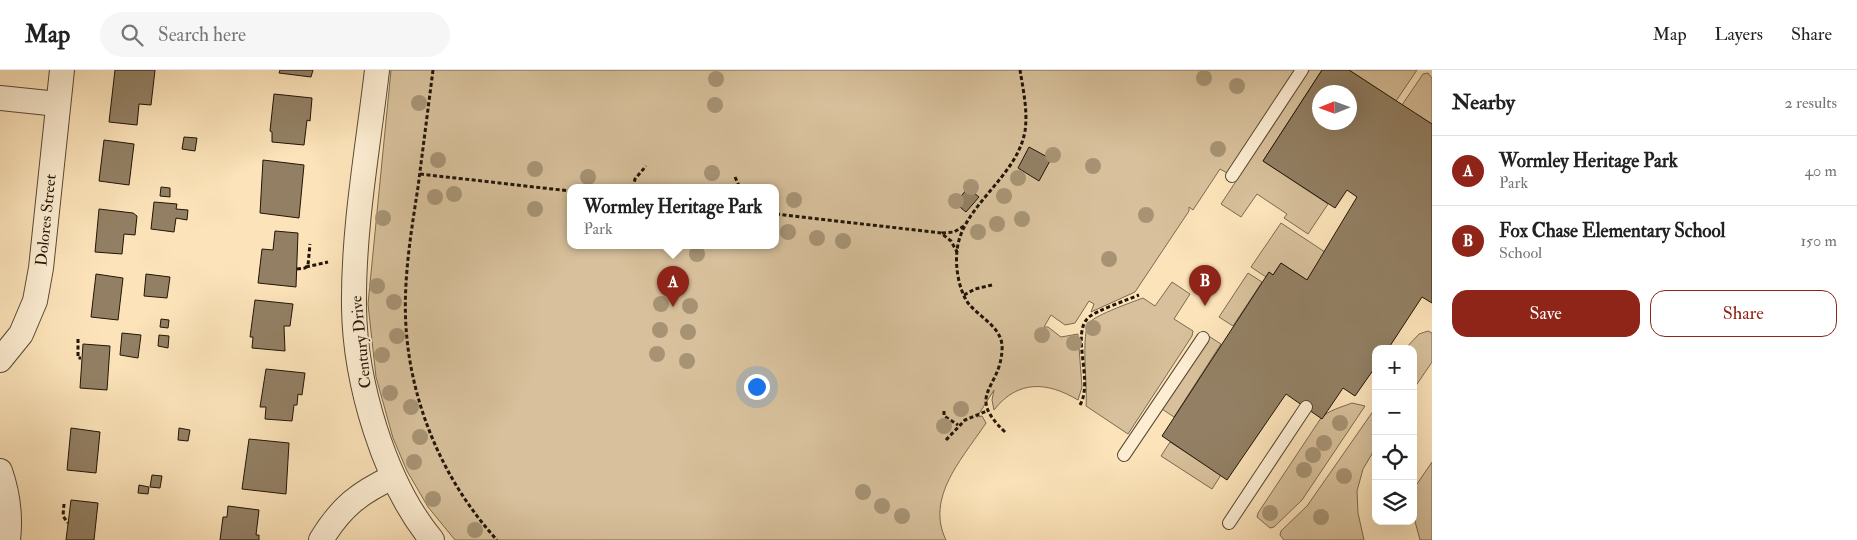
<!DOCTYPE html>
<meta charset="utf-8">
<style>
:root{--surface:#fff;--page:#f6f6f6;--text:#222;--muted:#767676;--line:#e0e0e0;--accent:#8f2418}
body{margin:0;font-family:"IM FELL Double Pica",serif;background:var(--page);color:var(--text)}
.controls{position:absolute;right:15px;bottom:15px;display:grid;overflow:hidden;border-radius:10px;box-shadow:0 5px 20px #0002}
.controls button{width:45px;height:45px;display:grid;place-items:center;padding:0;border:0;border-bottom:1px solid var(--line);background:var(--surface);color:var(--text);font:25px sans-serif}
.compass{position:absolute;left:1312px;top:15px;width:45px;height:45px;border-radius:50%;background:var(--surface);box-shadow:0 5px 20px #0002;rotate:269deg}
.you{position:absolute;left:756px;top:316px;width:18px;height:18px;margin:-12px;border:4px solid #fff;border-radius:50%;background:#1a73e8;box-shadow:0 0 0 8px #1a73e833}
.badge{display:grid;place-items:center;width:32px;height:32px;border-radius:50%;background:var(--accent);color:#fff;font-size:16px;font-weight:700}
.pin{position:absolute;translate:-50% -41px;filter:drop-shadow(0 1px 2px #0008)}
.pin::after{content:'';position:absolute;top:26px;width:18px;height:15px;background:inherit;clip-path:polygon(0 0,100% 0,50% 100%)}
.popup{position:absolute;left:567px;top:114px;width:212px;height:65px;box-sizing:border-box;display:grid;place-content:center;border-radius:10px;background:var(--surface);filter:drop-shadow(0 1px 4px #0005);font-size:16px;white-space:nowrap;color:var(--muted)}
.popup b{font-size:19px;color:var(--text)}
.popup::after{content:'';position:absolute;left:50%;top:100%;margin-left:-10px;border:10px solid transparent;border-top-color:var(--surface)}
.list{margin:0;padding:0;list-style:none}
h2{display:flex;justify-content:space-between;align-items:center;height:65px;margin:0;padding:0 20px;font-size:21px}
h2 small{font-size:16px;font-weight:400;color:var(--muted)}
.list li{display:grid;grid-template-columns:32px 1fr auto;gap:15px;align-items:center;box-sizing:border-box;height:70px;padding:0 20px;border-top:1px solid var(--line)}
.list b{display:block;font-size:19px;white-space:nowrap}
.list p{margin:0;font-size:16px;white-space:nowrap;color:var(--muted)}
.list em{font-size:16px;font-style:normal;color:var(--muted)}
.actions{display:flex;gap:10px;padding:15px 20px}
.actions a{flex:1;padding:11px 0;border:1px solid var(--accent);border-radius:15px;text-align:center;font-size:18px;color:var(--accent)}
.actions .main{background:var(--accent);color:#fff}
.icon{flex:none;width:28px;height:28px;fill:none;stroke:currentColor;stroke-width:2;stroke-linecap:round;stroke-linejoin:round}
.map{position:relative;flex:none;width:1432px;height:470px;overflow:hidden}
header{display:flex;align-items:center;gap:30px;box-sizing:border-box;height:70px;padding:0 25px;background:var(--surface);border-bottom:1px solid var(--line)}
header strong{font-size:24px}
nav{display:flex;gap:28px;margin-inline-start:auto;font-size:18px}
.search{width:350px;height:45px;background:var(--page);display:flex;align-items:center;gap:12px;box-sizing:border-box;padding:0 18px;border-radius:28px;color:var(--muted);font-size:19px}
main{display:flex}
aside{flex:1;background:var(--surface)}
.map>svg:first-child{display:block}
</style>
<header>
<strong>Map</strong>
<div class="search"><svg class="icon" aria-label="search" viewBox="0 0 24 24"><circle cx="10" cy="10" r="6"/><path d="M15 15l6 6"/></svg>Search here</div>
<nav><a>Map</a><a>Layers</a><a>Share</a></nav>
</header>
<main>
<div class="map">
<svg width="1432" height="470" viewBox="0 0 1432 470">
<rect width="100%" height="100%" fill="#fce3b9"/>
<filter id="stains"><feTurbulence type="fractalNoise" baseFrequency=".004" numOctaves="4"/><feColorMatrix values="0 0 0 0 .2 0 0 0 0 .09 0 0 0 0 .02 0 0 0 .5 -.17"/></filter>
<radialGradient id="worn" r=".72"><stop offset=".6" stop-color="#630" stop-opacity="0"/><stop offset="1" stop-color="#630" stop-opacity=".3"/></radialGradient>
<!-- green -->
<g fill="#d7c09b" stroke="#7c6a51" fill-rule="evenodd">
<path d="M 391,0 L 1295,0 L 1227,103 L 1220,99 L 1193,140 L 1189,137 L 1189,141 L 1135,222 L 1091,242 L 1094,234 L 1089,231 L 1075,253 L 1065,255 L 1051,245 L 1044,257 L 1048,257 L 1061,267 L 1078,264 L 1082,317 L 1078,330 C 1048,312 1018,309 994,340 L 992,330 L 994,320 L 977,347 L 982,346 L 986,353 C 963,388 925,427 946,470 L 455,470 L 428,437 L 407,401 L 393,368 L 376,307 L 368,234 ZM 570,118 L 776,118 L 776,176 L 570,176 Z"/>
<path d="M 1309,0 L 1322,0 L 1263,91 L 1328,134 L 1308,164 L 1284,148 L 1287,144 L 1257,124 L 1241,147 L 1221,134 Z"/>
<path d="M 1349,0 L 1417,0 L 1396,31 Z"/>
<path d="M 1428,3 L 1432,8 L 1432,54 L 1402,35 L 1423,4 Z"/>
<path d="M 1281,153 L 1325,182 L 1307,210 L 1281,193 L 1273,205 L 1269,202 L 1266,207 L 1251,197 Z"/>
<path d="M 1248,203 L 1262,212 L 1233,256 L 1219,247 Z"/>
<path d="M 1172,212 L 1190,224 L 1174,249 L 1193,261 L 1192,266 L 1128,364 L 1086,336 C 1088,318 1080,262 1090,252 C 1096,245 1132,232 1143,228 L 1155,236 Z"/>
<path d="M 1428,261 L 1432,263 L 1432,292 L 1413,320 L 1413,279 L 1405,279 L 1419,264 Z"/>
<path d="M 1207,265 L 1221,274 L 1174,347 L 1159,337 Z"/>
<path d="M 1352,333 L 1365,336 L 1302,430 L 1274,457 L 1270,458 L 1257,447 L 1258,443 L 1321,348 C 1329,340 1342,337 1352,333 Z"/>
<path d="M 1376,337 L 1376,377 L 1363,399 L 1357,421 L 1358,443 L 1364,470 L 1284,470 L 1280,465 L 1281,461 L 1307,436 Z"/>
<path d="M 1170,372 L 1221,405 L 1212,419 L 1161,386 Z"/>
<path d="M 1432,392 L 1432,470 L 1420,470 L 1413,444 L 1413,412 L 1417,414 Z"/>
</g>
<!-- building -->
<g fill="#938064" stroke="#221507" fill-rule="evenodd">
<path d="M 115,0 L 155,0 L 151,35 L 139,34 L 137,55 L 109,52 Z"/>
<path d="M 280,0 L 313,0 L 311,7 L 279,3 Z"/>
<path d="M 1322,0 L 1349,0 L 1432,54 L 1432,233 L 1422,227 L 1388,279 L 1376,279 L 1376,296 L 1355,326 L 1343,318 L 1322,349 L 1286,324 L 1227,410 L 1162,366 L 1269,202 L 1273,205 L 1281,193 L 1307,210 L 1357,127 L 1347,120 L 1335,138 L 1263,91 ZM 1320,22 L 1350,22 L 1350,52 L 1320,52 Z"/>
<path d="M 274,24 L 312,28 L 310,51 L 307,50 L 304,75 L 272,72 L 272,62 L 270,61 Z"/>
<path d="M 184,67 L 197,68 L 195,81 L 182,79 Z"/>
<path d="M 104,70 L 134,74 L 129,115 L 99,111 Z"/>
<path d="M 1029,77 L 1051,89 L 1039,111 L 1018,98 Z"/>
<path d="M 263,90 L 304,95 L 299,148 L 260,143 Z"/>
<path d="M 161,117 L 170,118 L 170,127 L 160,126 Z"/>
<path d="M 968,118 L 979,127 L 966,142 L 955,133 Z"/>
<path d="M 154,132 L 177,134 L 176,139 L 188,140 L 187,150 L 176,148 L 174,162 L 151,159 Z"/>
<path d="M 99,139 L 133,143 L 137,146 L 135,165 L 124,164 L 122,184 L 95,182 Z"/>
<path d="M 275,161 L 298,163 L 296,217 L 258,213 L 262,179 L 273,180 Z"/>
<path d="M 96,204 L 123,208 L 118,250 L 91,247 Z"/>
<path d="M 146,204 L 170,207 L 167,228 L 144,226 Z"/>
<path d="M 255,230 L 293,234 L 290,256 L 284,256 L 285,281 L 252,278 L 253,267 L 250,267 Z"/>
<path d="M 161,249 L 169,250 L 168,258 L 160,257 Z"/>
<path d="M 122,263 L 141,265 L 138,288 L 120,285 Z"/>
<path d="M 159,265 L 169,266 L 168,278 L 158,276 Z"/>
<path d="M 83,274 L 110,276 L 107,320 L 80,318 Z"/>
<path d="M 266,299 L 305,303 L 302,325 L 298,324 L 297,335 L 294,335 L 292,351 L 265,349 L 266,337 L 260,337 Z"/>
<path d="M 71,358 L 100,362 L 96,403 L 67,400 Z"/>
<path d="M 179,358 L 190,360 L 188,371 L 178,370 Z"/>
<path d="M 249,369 L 289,373 L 286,424 L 242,419 Z"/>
<path d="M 152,405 L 162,406 L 160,418 L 150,417 Z"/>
<path d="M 139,415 L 149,417 L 148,424 L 138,423 Z"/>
<path d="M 71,430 L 98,433 L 94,470 L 66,470 Z"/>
<path d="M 228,436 L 259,440 L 256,465 L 259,465 L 259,470 L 220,470 L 223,447 L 227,447 Z"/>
</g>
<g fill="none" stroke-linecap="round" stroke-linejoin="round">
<!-- service casing -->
<g stroke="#584834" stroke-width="14">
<g id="service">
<path d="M 1232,106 L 1302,0"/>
<path d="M 1124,385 L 1203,268"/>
<path d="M 1229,453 L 1306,337"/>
</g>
</g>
<!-- minor casing -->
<g stroke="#584834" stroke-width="26">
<g id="minor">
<path d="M 377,0 C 368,78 353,158 354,237 C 355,312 384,412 432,470"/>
<path d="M 0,28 L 58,34"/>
<path d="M 0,290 L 21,264 L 35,231 L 41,198 L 62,0"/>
<path d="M 0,401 C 8,424 11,445 8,470"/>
<path d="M 321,470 C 341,437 359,423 393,407"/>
</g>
</g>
<!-- path -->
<g stroke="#221507" stroke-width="3" stroke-dasharray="4 2.5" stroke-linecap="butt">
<path d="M 433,0 C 428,39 423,78 418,117 C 411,163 403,210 406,257 C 411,335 444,412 497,470"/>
<path d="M 420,104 L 570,121"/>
<path d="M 735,107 L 740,118"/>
<path d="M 633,118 L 635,109 L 646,96"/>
<path d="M 776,144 L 941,163 L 951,171 L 957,182"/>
<path d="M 942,163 L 954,162 L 964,156"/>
<path d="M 306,197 L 328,192"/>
<path d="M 297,199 L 305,198 L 308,195 L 310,174"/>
<path d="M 964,225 L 975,219 L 992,215"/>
<path d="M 78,269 L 78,288 L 81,288"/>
<path d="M 1080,335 C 1094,311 1070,263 1089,247 C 1098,240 1127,230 1139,225"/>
<path d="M 944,341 L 944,346 L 958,355"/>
<path d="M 1005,362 C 965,324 1000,320 1002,280 C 1004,258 980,248 968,233 C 959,220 955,197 957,181 C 961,136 1017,108 1025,61 C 1028,41 1023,19 1020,0"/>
<path d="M 946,370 L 965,350 L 987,341"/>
<path d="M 64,434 L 63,446 L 68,453"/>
</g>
<!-- service -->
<use href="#service" stroke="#fdedd2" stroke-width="12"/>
<!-- minor -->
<use href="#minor" stroke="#fdedd2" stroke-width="24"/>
</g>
<!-- trees -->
<g fill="#a79374">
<circle cx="1204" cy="8" r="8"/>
<circle cx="716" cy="9" r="8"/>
<circle cx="1237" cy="16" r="8"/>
<circle cx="419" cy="33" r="8"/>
<circle cx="715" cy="35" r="8"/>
<circle cx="1218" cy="79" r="8"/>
<circle cx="1053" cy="85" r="8"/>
<circle cx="438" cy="90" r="8"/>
<circle cx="1093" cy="96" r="8"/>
<circle cx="535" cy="99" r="8"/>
<circle cx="712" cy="103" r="8"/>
<circle cx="588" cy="107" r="8"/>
<circle cx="1018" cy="108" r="8"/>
<circle cx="971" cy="117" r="8"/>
<circle cx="454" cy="124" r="8"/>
<circle cx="1004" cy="126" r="8"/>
<circle cx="435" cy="127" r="8"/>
<circle cx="794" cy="130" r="8"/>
<circle cx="956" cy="131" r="8"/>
<circle cx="535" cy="139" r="8"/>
<circle cx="1146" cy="145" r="8"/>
<circle cx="383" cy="148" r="8"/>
<circle cx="1022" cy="149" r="8"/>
<circle cx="997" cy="154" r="8"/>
<circle cx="788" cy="162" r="8"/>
<circle cx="978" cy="162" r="8"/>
<circle cx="817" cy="168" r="8"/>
<circle cx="843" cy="171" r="8"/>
<circle cx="697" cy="184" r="8"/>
<circle cx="1109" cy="189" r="8"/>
<circle cx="377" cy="216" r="8"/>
<circle cx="394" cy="232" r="8"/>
<circle cx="661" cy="234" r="8"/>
<circle cx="690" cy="236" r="8"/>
<circle cx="1093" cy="258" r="8"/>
<circle cx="660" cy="260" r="8"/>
<circle cx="688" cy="262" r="8"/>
<circle cx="1042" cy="265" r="8"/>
<circle cx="397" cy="266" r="8"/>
<circle cx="1074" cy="273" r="8"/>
<circle cx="657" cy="284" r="8"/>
<circle cx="382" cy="285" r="8"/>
<circle cx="687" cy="291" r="8"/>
<circle cx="390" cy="323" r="8"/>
<circle cx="411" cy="337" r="8"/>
<circle cx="961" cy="339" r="8"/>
<circle cx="1340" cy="353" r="8"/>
<circle cx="944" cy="356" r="8"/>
<circle cx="420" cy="367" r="8"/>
<circle cx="1324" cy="373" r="8"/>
<circle cx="1313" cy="385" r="8"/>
<circle cx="414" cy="392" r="8"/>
<circle cx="1304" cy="400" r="8"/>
<circle cx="1344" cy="406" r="8"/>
<circle cx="863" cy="422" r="8"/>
<circle cx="433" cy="429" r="8"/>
<circle cx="882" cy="436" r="8"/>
<circle cx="1270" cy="443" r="8"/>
<circle cx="902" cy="446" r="8"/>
<circle cx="1321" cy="447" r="8"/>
<circle cx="475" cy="460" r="8"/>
</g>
<g text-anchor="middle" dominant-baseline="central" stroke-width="4" stroke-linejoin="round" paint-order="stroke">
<!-- street labels -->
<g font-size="16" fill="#221507" stroke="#fdedd2">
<text transform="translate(46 150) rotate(-84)">Dolores Street</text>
<text transform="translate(361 272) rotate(-96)">Century Drive</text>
</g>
</g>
<rect width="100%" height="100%" filter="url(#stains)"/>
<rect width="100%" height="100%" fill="url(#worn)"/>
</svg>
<div class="controls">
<button>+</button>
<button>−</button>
<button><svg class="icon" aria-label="locate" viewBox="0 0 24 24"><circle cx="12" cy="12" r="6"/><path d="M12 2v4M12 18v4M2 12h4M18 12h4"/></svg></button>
<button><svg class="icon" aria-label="layers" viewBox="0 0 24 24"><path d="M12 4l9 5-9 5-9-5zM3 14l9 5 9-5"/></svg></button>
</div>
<svg class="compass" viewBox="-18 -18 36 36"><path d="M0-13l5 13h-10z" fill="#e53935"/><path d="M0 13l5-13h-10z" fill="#767676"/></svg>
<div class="you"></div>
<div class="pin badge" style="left:673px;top:237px">A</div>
<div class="popup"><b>Wormley Heritage Park</b>Park</div>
<div class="pin badge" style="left:1205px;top:236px">B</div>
</div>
<aside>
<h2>Nearby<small>2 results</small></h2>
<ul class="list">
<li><span class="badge">A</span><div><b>Wormley Heritage Park</b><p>Park</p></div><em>40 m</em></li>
<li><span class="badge">B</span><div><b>Fox Chase Elementary School</b><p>School</p></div><em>150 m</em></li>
</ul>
<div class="actions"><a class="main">Save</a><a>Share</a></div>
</aside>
</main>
